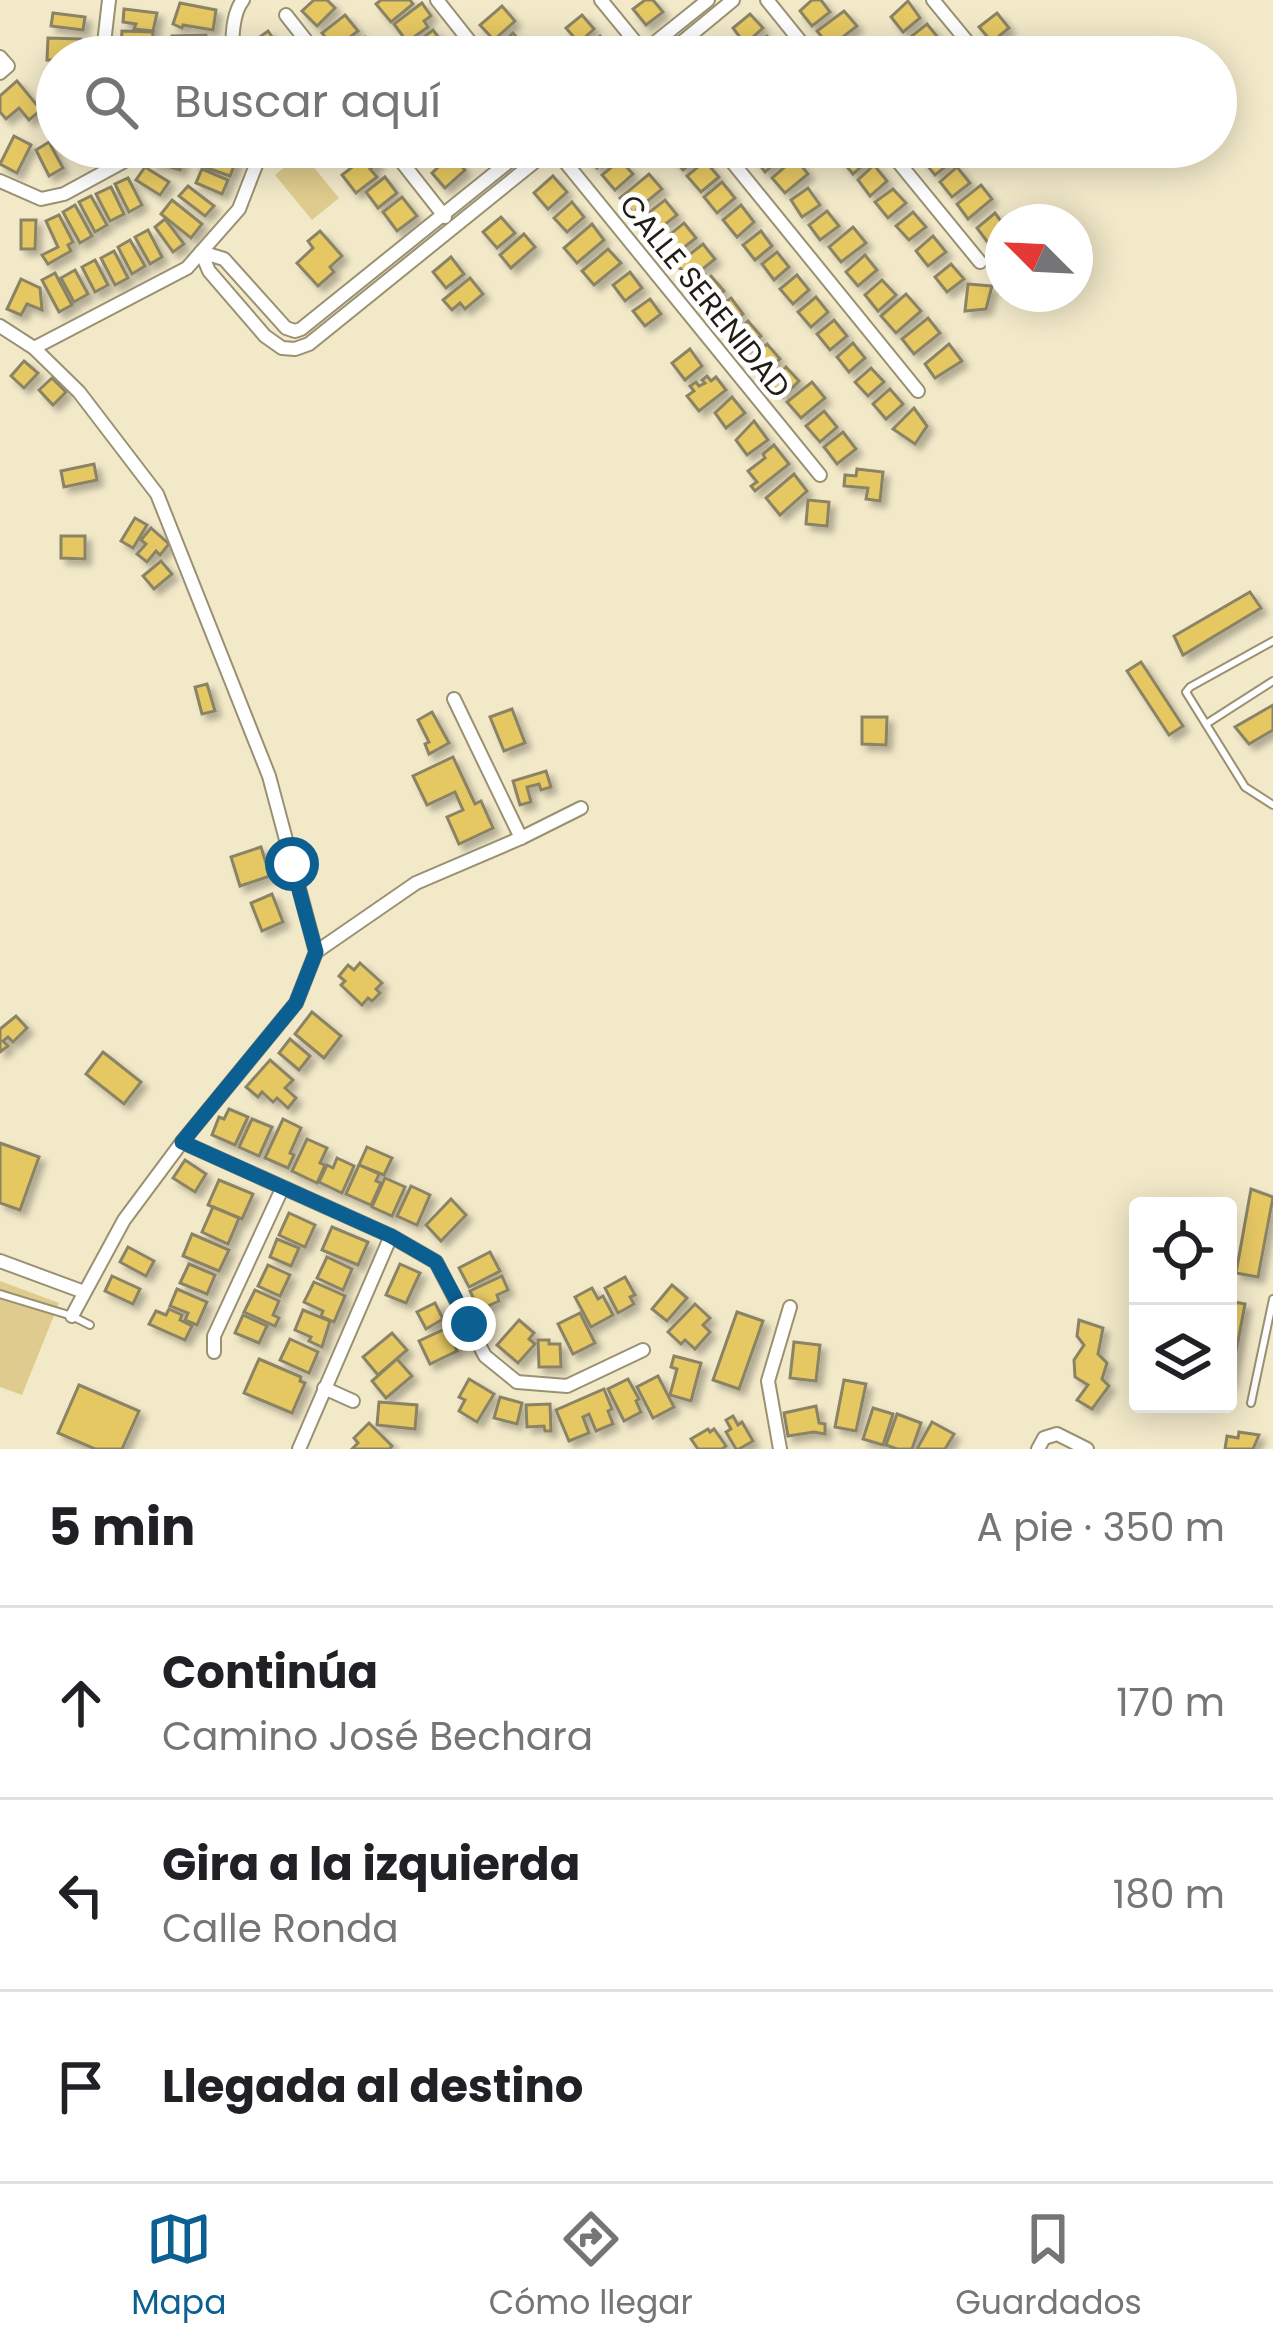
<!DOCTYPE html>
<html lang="es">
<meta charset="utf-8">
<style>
:root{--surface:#fff;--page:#f6f6f6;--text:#202124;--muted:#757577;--line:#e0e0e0;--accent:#0c5f91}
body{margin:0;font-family:Poppins,sans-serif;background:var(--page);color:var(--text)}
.controls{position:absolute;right:36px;bottom:36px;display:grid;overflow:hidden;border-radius:12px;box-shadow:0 6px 30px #0003}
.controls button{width:108px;height:108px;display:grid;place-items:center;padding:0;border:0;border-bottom:3px solid var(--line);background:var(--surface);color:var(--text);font:60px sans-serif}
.compass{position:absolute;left:985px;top:204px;width:108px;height:108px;border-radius:50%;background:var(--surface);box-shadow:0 6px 30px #0003;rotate:294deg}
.stop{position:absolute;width:36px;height:36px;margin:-27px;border:9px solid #0c5f91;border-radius:50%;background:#fff}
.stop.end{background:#0c5f91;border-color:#fff;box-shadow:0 3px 12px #0008}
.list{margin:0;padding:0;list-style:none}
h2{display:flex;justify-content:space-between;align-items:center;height:156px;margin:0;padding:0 48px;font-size:51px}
h2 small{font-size:39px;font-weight:400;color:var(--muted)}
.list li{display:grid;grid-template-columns:78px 1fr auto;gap:36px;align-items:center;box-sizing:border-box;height:192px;padding:0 48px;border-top:3px solid var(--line)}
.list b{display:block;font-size:45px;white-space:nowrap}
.list p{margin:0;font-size:39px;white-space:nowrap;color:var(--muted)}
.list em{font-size:39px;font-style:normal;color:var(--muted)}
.icon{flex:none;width:66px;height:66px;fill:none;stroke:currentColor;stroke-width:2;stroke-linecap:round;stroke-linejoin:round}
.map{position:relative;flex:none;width:1273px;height:1449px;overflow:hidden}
.search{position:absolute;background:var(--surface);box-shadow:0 6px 30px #0003;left:36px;right:36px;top:36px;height:132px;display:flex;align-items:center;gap:30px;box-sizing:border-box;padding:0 42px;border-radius:66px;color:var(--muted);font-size:45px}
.sheet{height:732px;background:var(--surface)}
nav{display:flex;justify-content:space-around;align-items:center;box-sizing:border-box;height:168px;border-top:3px solid var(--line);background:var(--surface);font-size:33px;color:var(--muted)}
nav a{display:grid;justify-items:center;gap:6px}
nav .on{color:var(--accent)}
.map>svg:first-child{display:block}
</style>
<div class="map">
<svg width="1273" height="1449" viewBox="0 0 1273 1449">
<defs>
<filter id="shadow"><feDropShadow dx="5.5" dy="5.5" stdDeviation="3" flood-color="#0004"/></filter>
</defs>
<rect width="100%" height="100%" fill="#f2e9c9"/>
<!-- green -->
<g fill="#decb8d">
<path d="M 302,153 L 339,198 L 312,220 L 275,175 Z"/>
<path d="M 0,1281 L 59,1303 L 22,1395 L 0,1387 Z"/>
</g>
<!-- building -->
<g fill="#e6c863" stroke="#8b8365" stroke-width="3" filter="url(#shadow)">
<path d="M 314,0 L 327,0 L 335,8 L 317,26 L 302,11 Z"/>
<path d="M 381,0 L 410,0 L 413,4 L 391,22 L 376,4 Z"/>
<path d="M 645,0 L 653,0 L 663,12 L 646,25 L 633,9 Z"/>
<path d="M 812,0 L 821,0 L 830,12 L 812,26 L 800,11 Z"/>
<path d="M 908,1 L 920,18 L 903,32 L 891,17 Z"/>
<path d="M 180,3 L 216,10 L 213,30 L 183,25 L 182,28 L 173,24 Z"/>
<path d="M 422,3 L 431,16 L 424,21 L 428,27 L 407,42 L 394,24 Z"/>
<path d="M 502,6 L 515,21 L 494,40 L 480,25 Z"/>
<path d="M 124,9 L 157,13 L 153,31 L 134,29 L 136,24 L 123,22 Z"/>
<path d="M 844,11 L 857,26 L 830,47 L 817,31 Z"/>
<path d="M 53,13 L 85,17 L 83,30 L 51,26 Z"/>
<path d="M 997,13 L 1009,28 L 992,42 L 979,27 Z"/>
<path d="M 750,14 L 763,28 L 745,44 L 733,28 Z"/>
<path d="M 345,15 L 358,31 L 334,49 L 322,33 Z"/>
<path d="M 582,15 L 594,29 L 579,43 L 566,28 Z"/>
<path d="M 927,24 L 940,40 L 922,55 L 908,39 Z"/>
<path d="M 433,30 L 445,46 L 431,57 L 421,57 L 413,45 Z"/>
<path d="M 122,31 L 153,32 L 152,48 L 121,45 Z"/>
<path d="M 268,31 L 284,54 L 281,57 L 259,57 L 250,44 Z"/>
<path d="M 513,33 L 525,47 L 513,57 L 505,57 L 497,48 Z"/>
<path d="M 206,35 L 207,54 L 173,55 L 172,36 Z"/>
<path d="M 600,36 L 613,51 L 606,57 L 589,57 L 583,50 Z"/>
<path d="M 767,36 L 779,50 L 772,57 L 746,57 L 745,55 Z"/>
<path d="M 365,37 L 381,56 L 341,57 L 340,56 Z"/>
<path d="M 48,38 L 81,39 L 80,54 L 68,54 L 68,57 L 57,57 L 57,60 L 47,60 Z"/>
<path d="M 17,81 L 41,110 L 29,120 L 19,108 L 6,119 L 0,112 L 0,96 Z"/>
<path d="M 14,136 L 31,145 L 17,173 L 0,164 Z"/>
<path d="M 49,142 L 63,168 L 49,176 L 36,150 Z"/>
<path d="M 201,147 L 218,147 L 239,153 L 230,176 L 196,164 Z"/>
<path d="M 589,147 L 605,147 L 612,156 L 597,168 L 583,152 Z"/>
<path d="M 677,147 L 694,147 L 701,155 L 683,170 L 669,154 Z"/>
<path d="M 764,147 L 786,147 L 789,151 L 765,172 L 753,156 Z"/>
<path d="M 852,147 L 859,147 L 869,160 L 853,174 L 840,158 Z"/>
<path d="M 938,147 L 952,147 L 959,156 L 935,175 L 922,159 Z"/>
<path d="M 156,148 L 184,155 L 180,170 L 152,162 Z"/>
<path d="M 370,153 L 378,163 L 370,169 L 377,177 L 356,193 L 342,175 Z"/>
<path d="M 451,155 L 465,170 L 445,188 L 432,173 Z"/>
<path d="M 795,158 L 808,174 L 785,193 L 772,178 Z"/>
<path d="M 620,160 L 633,174 L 615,190 L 602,175 Z"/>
<path d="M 705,161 L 719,177 L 701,192 L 687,176 Z"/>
<path d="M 874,165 L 887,181 L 870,196 L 858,180 Z"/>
<path d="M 145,167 L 169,182 L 160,195 L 136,180 Z"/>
<path d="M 957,167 L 970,183 L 952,197 L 940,182 Z"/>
<path d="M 202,169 L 228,180 L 222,194 L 196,183 Z"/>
<path d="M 649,174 L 662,189 L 633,213 L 620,198 Z"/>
<path d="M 553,176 L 567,192 L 548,209 L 534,193 Z"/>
<path d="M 385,177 L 397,193 L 378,208 L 366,192 Z"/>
<path d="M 128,178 L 142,205 L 129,212 L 115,184 Z"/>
<path d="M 722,182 L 735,198 L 717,213 L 704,197 Z"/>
<path d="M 981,185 L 992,199 L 968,219 L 957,204 Z"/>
<path d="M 188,186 L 214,206 L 205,216 L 179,196 Z"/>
<path d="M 111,187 L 124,214 L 110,221 L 96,194 Z"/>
<path d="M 808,188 L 820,205 L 802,217 L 791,200 Z"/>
<path d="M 893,189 L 906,203 L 888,218 L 875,202 Z"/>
<path d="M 91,196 L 107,225 L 95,232 L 79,202 Z"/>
<path d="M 402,197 L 417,216 L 397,231 L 383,212 Z"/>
<path d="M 172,200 L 202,224 L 191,238 L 161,214 Z"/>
<path d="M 665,200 L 677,215 L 650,236 L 638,221 Z"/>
<path d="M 572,202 L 584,217 L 567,232 L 554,218 Z"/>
<path d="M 75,205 L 92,236 L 80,243 L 63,212 Z"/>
<path d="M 741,205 L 754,222 L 737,237 L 723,220 Z"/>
<path d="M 827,211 L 839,226 L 820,240 L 809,225 Z"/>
<path d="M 913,212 L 926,227 L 909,240 L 896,226 Z"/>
<path d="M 995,213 L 1003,224 L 1003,231 L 989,244 L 977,228 Z"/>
<path d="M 59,215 L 73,242 L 68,245 L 71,251 L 48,264 L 42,255 L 58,247 L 46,221 Z"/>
<path d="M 501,217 L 515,233 L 497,248 L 483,232 Z"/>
<path d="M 165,219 L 184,244 L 173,252 L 155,227 Z"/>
<path d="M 21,220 L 36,220 L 35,249 L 21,249 Z"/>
<path d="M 684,223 L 696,238 L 669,259 L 658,244 Z"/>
<path d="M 592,224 L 604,240 L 577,263 L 564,248 Z"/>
<path d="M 853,227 L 866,243 L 841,262 L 829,247 Z"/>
<path d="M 148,230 L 162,257 L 150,264 L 135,237 Z"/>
<path d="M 320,231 L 342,256 L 330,267 L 334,272 L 318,286 L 297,263 L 313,248 L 308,241 Z"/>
<path d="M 761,231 L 772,246 L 755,260 L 743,245 Z"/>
<path d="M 524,234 L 535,247 L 511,268 L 500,255 Z"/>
<path d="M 933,236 L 946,252 L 928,266 L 916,251 Z"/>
<path d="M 130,240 L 145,266 L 132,274 L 118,247 Z"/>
<path d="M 703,244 L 715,259 L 689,280 L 677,264 Z"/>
<path d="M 608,249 L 621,263 L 594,285 L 582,271 Z"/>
<path d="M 114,251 L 128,278 L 115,285 L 101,258 Z"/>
<path d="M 777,252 L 789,267 L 774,280 L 762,264 Z"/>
<path d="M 865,255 L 877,270 L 858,286 L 846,272 Z"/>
<path d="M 451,257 L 464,274 L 446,288 L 433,272 Z"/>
<path d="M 95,260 L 108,285 L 95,292 L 82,267 Z"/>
<path d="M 951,264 L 964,279 L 947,292 L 935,277 Z"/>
<path d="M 75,270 L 88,294 L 74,302 L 61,278 Z"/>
<path d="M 630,272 L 642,288 L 625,301 L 613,285 Z"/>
<path d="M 55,273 L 72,305 L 59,312 L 42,280 Z"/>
<path d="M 797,275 L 809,290 L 793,304 L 780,289 Z"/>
<path d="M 711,276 L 724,291 L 709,304 L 696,289 Z"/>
<path d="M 470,278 L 483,294 L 465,309 L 460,303 L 452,310 L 443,300 Z"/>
<path d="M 21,279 L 40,288 L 42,310 L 27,304 L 21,315 L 7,309 Z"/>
<path d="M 882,280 L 896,295 L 878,311 L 865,295 Z"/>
<path d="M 968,284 L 992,286 L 986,309 L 965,311 Z"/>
<path d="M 906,294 L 921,311 L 896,333 L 881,316 Z"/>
<path d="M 816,297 L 828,312 L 811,327 L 798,312 Z"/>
<path d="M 731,298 L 743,314 L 725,328 L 713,312 Z"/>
<path d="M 650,299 L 661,314 L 645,326 L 633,311 Z"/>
<path d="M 928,318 L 940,333 L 914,354 L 902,339 Z"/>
<path d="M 834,320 L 847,336 L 830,350 L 817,334 Z"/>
<path d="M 748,321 L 761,336 L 745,350 L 732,336 Z"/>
<path d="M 853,343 L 865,358 L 849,372 L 837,357 Z"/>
<path d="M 767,344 L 780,359 L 763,373 L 750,358 Z"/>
<path d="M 949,344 L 962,361 L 935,378 L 925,364 Z"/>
<path d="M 690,349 L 702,366 L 685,380 L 672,363 Z"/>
<path d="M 24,361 L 38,373 L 24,388 L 11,376 Z"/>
<path d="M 786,367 L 799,381 L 783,397 L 770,383 Z"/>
<path d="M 871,368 L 884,382 L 868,396 L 855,382 Z"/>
<path d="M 707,376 L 711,381 L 716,377 L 726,390 L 699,411 L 687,396 L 694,391 L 690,386 L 696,382 L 699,386 L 705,383 L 702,380 Z"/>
<path d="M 52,378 L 66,392 L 53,405 L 39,390 Z"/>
<path d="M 812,382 L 825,398 L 801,418 L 787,402 Z"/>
<path d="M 890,389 L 903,404 L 886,419 L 873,404 Z"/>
<path d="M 732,397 L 745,413 L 726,428 L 715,413 Z"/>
<path d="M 914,408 L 927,426 L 915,444 L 893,429 Z"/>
<path d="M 824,411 L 837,427 L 820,442 L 806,426 Z"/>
<path d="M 754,421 L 768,440 L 747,455 L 736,440 Z"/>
<path d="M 843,432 L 856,449 L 837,464 L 824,447 Z"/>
<path d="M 774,445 L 789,464 L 755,491 L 751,486 L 757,482 L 748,471 L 765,458 L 763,454 Z"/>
<path d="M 94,464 L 97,480 L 64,487 L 61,471 Z"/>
<path d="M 857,469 L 883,472 L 880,501 L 866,499 L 868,488 L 844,486 L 845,475 L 856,476 Z"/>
<path d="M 794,474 L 807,491 L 780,515 L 766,498 Z"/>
<path d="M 808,500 L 829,502 L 827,526 L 806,524 Z"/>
<path d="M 135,518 L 147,525 L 133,548 L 121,541 Z"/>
<path d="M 151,528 L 169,544 L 160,555 L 156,551 L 147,562 L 137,554 L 146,544 L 141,540 Z"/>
<path d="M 61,536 L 85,536 L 85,559 L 61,558 Z"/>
<path d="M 161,561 L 172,574 L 154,589 L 143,576 Z"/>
<path d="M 1250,592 L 1261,608 L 1183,655 L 1174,636 Z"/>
<path d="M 1141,662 L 1183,726 L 1169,735 L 1127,671 Z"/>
<path d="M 207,684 L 215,711 L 202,714 L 195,687 Z"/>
<path d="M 1273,705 L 1273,730 L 1249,744 L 1235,727 Z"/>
<path d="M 512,709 L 525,743 L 504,751 L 490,717 Z"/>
<path d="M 432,712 L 449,743 L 429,754 L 425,744 L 429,742 L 418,720 Z"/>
<path d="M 862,717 L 887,717 L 886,745 L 862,744 Z"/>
<path d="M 453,757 L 475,804 L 481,801 L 493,828 L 459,844 L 447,817 L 463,810 L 455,792 L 427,805 L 413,776 Z"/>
<path d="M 546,771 L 551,787 L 541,790 L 539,784 L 527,787 L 531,802 L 520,805 L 513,781 Z"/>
<path d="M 261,847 L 270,876 L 240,886 L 231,857 Z"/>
<path d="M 272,894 L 283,922 L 262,931 L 251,903 Z"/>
<path d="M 360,963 L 382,983 L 376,989 L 380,993 L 372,1001 L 368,998 L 362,1005 L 341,985 L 345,981 L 339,976 L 348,965 L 354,970 Z"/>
<path d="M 312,1012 L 341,1036 L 324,1058 L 295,1034 Z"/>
<path d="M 16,1016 L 27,1028 L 13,1042 L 8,1037 L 3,1041 L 8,1046 L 0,1052 L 0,1029 Z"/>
<path d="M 290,1039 L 310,1056 L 299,1070 L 279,1053 Z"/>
<path d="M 103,1052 L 141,1082 L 124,1104 L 86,1074 Z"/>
<path d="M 270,1060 L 293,1080 L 285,1088 L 296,1098 L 288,1108 L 277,1098 L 273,1102 L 262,1092 L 258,1097 L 246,1087 Z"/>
<path d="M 229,1109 L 248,1117 L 235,1145 L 212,1135 L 219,1117 L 224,1119 Z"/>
<path d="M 252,1119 L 272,1127 L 259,1156 L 239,1147 Z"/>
<path d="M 283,1119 L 301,1128 L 290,1153 L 294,1155 L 288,1168 L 265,1158 Z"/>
<path d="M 307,1139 L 327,1148 L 320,1163 L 325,1165 L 317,1183 L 292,1171 Z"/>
<path d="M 0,1143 L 39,1157 L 20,1210 L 0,1203 Z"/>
<path d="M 367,1147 L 392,1158 L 384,1175 L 359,1165 Z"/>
<path d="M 337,1158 L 354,1166 L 342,1193 L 319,1182 L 327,1165 L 333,1168 Z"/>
<path d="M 185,1160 L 206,1174 L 195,1192 L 173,1178 Z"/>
<path d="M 359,1165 L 379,1174 L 376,1181 L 381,1183 L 371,1205 L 346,1194 Z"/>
<path d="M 385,1178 L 405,1187 L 392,1216 L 372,1207 Z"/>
<path d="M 219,1180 L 253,1194 L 242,1219 L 208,1205 Z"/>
<path d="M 411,1186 L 430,1195 L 417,1225 L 397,1216 Z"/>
<path d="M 1251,1189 L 1273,1197 L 1258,1277 L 1236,1273 Z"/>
<path d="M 451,1199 L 466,1215 L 441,1241 L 426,1225 Z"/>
<path d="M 213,1207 L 239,1218 L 228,1244 L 202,1232 Z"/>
<path d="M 289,1213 L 315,1225 L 305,1247 L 279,1235 Z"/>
<path d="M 332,1227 L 368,1242 L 358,1265 L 322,1250 Z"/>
<path d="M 192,1234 L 229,1250 L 219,1271 L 183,1256 Z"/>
<path d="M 277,1239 L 299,1248 L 291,1266 L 270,1257 Z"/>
<path d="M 128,1247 L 154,1261 L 146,1276 L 120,1262 Z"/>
<path d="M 490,1252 L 500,1271 L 469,1287 L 459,1268 Z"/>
<path d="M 327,1257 L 352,1269 L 343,1290 L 317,1278 Z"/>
<path d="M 189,1264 L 215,1275 L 207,1294 L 180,1283 Z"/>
<path d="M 400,1264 L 420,1273 L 406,1303 L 386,1295 Z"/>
<path d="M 268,1265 L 290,1275 L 280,1296 L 258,1286 Z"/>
<path d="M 112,1276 L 140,1289 L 133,1304 L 105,1291 Z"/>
<path d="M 502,1276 L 508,1290 L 497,1295 L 499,1301 L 479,1310 L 470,1291 Z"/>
<path d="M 625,1277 L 635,1295 L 630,1297 L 634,1304 L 618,1313 L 605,1288 Z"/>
<path d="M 314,1282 L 345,1296 L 334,1322 L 321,1316 L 323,1311 L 304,1302 Z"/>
<path d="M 672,1285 L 687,1298 L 667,1321 L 652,1309 Z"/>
<path d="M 592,1288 L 598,1299 L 603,1296 L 613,1315 L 591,1327 L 575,1297 Z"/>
<path d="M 177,1289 L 207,1302 L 197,1325 L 185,1320 L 188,1313 L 170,1306 Z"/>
<path d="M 255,1290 L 279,1301 L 273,1315 L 279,1318 L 275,1326 L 244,1312 Z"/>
<path d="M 1228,1301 L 1245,1304 L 1230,1384 L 1228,1384 Z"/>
<path d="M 435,1303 L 443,1319 L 426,1329 L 417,1312 Z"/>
<path d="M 695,1304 L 710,1318 L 703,1325 L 710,1332 L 695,1349 L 685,1340 L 681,1344 L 668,1332 Z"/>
<path d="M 169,1309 L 182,1315 L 180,1320 L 192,1326 L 185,1340 L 149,1324 L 156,1311 L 166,1315 Z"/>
<path d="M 303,1310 L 330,1321 L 322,1347 L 309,1341 L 311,1337 L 295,1330 Z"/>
<path d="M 737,1312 L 763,1321 L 739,1389 L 713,1380 Z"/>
<path d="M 580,1313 L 595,1343 L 573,1354 L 558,1324 Z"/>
<path d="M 243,1315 L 267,1326 L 259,1343 L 235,1333 Z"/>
<path d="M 519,1320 L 534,1333 L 529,1339 L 535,1344 L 518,1363 L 497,1345 Z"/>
<path d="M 1079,1320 L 1103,1328 L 1098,1354 L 1107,1363 L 1102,1379 L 1109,1386 L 1092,1409 L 1077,1400 L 1088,1385 L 1075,1377 L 1074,1360 L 1084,1345 L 1077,1336 Z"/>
<path d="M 447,1328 L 457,1351 L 430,1364 L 419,1341 Z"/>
<path d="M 392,1333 L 407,1350 L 378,1375 L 363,1357 Z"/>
<path d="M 290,1339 L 318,1352 L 309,1373 L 280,1360 Z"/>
<path d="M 538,1340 L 549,1340 L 549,1344 L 560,1344 L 561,1367 L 539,1367 Z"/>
<path d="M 794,1342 L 820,1345 L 816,1381 L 790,1378 Z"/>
<path d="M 674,1356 L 701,1363 L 691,1401 L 670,1395 L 677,1369 L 671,1367 Z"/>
<path d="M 259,1359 L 301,1377 L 300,1381 L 305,1383 L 292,1413 L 244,1393 Z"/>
<path d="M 397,1359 L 412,1376 L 386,1398 L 372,1381 Z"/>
<path d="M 658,1376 L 674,1407 L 653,1418 L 637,1387 Z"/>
<path d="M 469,1379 L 494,1394 L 477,1422 L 459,1411 L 465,1400 L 459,1397 Z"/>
<path d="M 628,1379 L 639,1399 L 636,1401 L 641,1412 L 624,1421 L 608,1389 Z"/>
<path d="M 844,1380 L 866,1384 L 856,1431 L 835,1427 Z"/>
<path d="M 79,1385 L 139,1411 L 122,1449 L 95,1449 L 58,1433 Z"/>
<path d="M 604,1389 L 612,1409 L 608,1411 L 613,1424 L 596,1431 L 589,1414 L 583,1417 L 589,1433 L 569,1441 L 556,1410 Z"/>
<path d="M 500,1397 L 522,1403 L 517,1424 L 494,1418 Z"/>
<path d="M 379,1402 L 417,1405 L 415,1429 L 377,1425 Z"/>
<path d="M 550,1404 L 551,1431 L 545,1431 L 544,1426 L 527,1427 L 526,1405 Z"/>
<path d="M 816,1406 L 819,1423 L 825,1424 L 825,1434 L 814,1432 L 788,1436 L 784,1413 Z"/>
<path d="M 873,1408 L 893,1414 L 883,1445 L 863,1439 Z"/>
<path d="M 897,1414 L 921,1423 L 912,1449 L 897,1449 L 886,1445 Z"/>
<path d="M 733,1416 L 738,1425 L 742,1422 L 753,1441 L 739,1449 L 736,1449 L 726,1432 L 731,1429 L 726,1420 Z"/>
<path d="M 932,1422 L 954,1434 L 945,1449 L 917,1449 Z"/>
<path d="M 369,1423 L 392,1446 L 389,1449 L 352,1449 L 358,1443 L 354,1438 Z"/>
<path d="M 708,1429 L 710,1432 L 714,1429 L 726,1446 L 722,1449 L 698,1449 L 691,1439 Z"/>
<path d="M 1239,1432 L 1259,1435 L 1253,1449 L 1225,1449 L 1227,1436 L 1238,1438 Z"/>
</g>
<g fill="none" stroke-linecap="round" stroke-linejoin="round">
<!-- lane casing -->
<g stroke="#9a9173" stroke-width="10">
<g id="lane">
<path d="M 1273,641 L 1190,687 L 1186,692 L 1245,787 L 1273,805"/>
<path d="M 1206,724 L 1273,681"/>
<path d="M 0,1294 L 72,1316 L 90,1325"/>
<path d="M 1251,1403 L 1273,1299"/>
</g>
</g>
<!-- street casing -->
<g stroke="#9a9173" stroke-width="16">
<g id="street">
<path d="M 437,0 L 482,57"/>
<path d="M 601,0 L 646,55"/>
<path d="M 767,0 L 813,57"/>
<path d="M 933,0 L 980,57"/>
<path d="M 286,15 L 319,57"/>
<path d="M 0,57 L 8,66 L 0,73"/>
<path d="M 105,57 L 103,52 L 109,0"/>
<path d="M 235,57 C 230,42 233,12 243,0"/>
<path d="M 637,57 L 708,0"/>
<path d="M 664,57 L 733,0"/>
<path d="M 390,147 L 445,217"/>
<path d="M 553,147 L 820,475"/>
<path d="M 720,147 L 918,391"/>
<path d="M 886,147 L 980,262"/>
<path d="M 0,181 L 41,199 L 64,194 L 132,157 L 135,147"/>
<path d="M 201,252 L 209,271 L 265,336 L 282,348 L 295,349 L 309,344 L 553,147"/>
<path d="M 201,252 L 224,259 L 286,328 L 295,331 L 301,329 L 527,147"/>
<path d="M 0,326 L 34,348 L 79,392 L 157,494 L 269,776 L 316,952 L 296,1003 L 182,1142 L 124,1220 L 72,1316"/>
<path d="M 34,348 L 187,268 L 239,209 L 263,147"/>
<path d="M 454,699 L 521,838"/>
<path d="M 316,952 L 416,883 L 521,838 L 581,808"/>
<path d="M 182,1142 L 391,1236 L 436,1262 L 485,1356 L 517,1382 L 567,1386 L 643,1350"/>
<path d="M 0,1261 L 84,1292"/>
<path d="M 214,1352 L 214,1336 L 282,1189"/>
<path d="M 324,1388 L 353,1401"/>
<path d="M 299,1449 L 391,1236"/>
<path d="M 780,1449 L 768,1381 L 790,1307"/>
<path d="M 1038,1449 L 1044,1438 L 1057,1434 L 1087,1449"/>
</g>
</g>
<!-- lane -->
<use href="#lane" stroke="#fff" stroke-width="6"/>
<!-- street -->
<use href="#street" stroke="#fff" stroke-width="12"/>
</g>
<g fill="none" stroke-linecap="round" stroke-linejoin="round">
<!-- route -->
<path stroke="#0c5f91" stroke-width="15" d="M 292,864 L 316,952 L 296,1003 L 182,1142 L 391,1236 L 436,1262 L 469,1324"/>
</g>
<g text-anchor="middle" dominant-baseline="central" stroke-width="10" stroke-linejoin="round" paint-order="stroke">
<!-- street labels -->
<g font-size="30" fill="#211d12" stroke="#fff">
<text transform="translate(705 296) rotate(51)">CALLE SERENIDAD</text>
</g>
</g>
</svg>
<div class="controls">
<button><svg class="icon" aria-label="locate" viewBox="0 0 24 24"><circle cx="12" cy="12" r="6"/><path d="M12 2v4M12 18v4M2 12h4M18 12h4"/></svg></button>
<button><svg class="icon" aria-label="layers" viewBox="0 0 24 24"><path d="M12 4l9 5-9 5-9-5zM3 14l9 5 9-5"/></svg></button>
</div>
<svg class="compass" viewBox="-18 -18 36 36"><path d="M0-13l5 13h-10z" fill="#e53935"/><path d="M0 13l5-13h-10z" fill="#757577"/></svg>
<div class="stop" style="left:292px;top:864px"></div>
<div class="stop end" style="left:469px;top:1324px"></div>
<div class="search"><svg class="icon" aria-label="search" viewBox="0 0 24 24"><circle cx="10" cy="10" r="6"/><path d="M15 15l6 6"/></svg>Buscar aquí</div>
</div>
<section class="sheet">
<h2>5 min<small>A pie · 350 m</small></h2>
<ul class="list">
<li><svg class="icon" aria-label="ahead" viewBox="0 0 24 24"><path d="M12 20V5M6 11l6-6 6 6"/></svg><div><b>Continúa</b><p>Camino José Bechara</p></div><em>170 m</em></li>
<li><svg class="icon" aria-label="left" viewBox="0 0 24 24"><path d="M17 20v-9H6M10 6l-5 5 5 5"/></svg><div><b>Gira a la izquierda</b><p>Calle Ronda</p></div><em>180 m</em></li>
<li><svg class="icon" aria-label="arrive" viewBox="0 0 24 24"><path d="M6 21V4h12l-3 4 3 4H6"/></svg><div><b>Llegada al destino</b></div></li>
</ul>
</section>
<nav>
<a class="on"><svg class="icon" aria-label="map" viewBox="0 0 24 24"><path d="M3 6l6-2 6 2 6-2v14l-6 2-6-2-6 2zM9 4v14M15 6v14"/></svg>Mapa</a>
<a><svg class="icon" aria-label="directions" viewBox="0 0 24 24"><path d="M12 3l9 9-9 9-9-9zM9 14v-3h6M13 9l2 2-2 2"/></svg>Cómo llegar</a>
<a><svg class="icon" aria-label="saved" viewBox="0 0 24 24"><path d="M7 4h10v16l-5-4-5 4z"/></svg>Guardados</a>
</nav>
